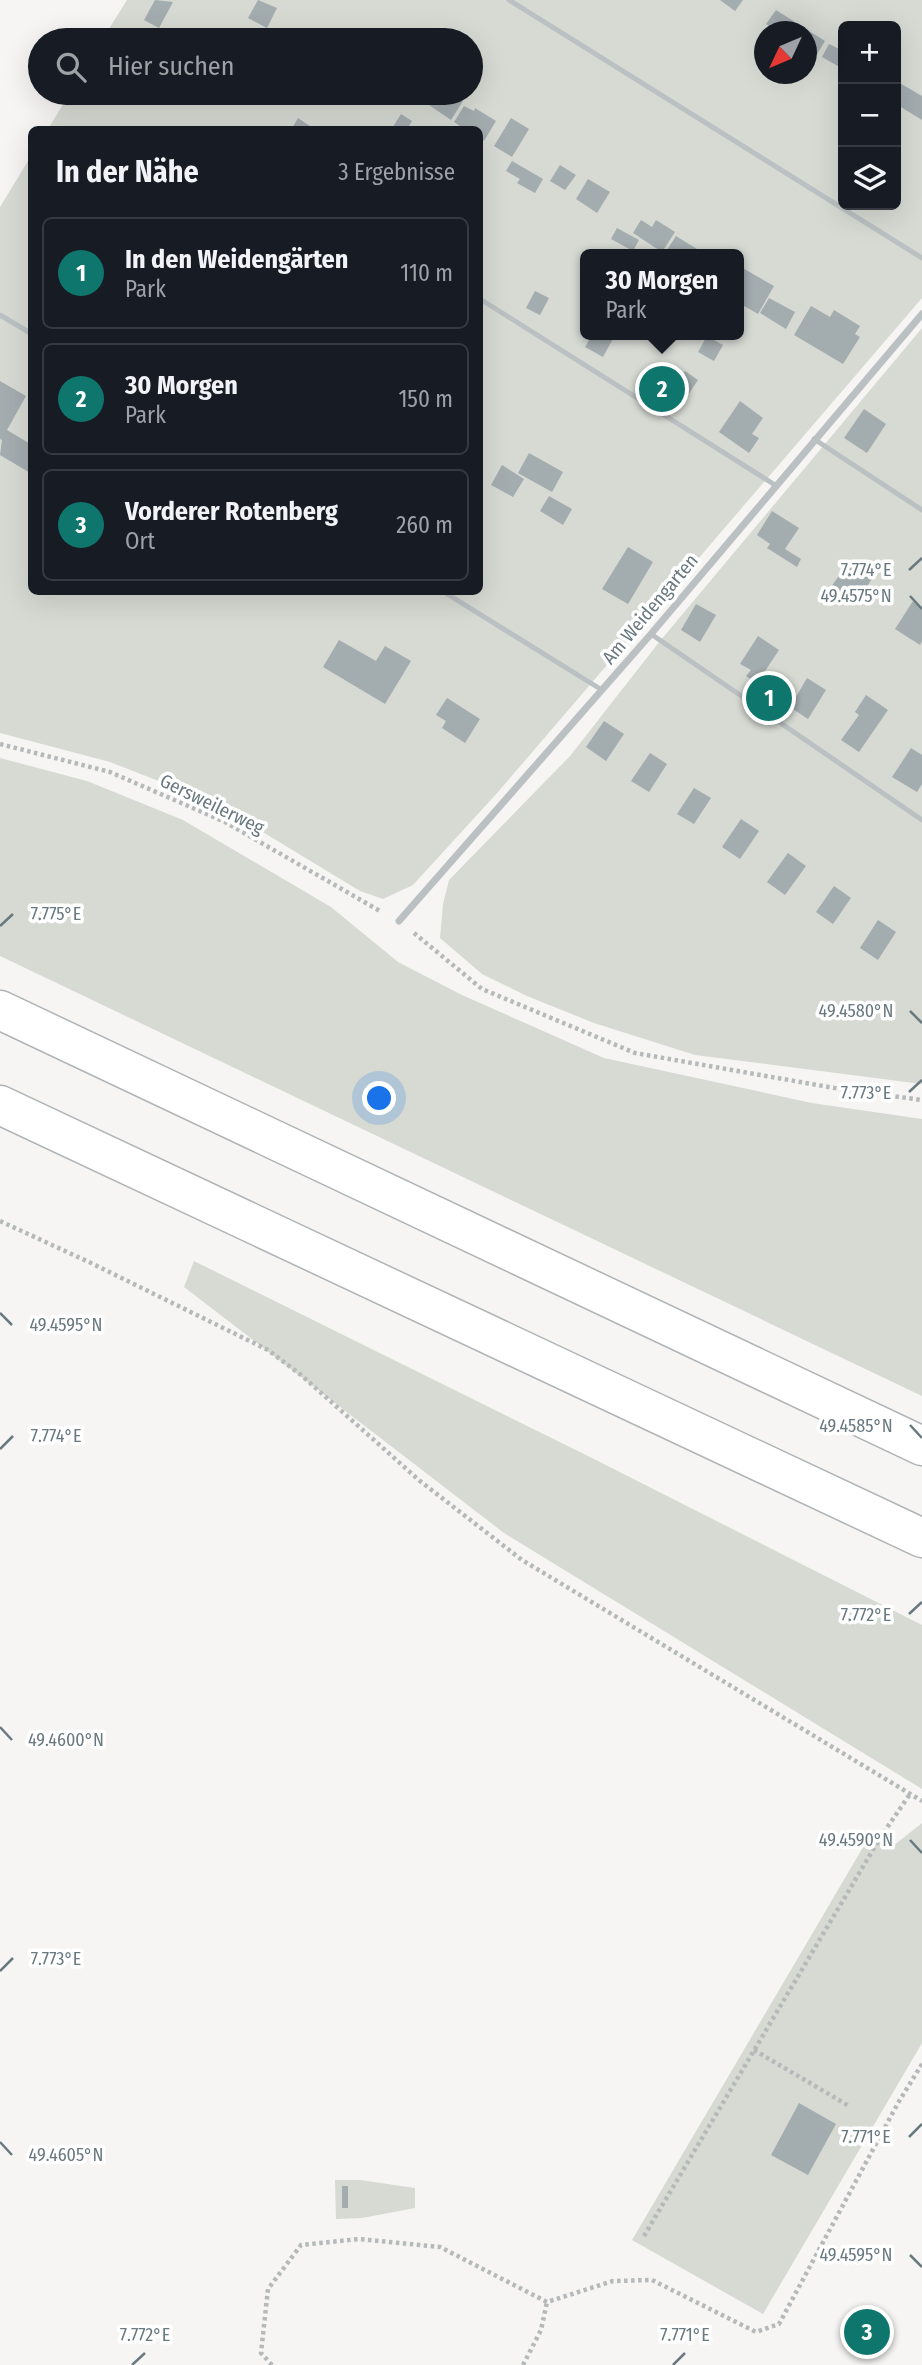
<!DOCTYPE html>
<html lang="de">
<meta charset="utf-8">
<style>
:root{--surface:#171b24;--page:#20242c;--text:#f1f3f6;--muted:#9ea1a6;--line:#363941;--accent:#0f766e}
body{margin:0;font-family:"Fira Sans Condensed",sans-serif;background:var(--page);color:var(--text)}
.controls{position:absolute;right:21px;top:21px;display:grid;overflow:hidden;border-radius:10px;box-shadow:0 7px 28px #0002}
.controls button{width:63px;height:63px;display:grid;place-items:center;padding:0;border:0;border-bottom:2px solid var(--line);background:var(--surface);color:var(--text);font:35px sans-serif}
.compass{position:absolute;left:754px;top:21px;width:63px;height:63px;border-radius:50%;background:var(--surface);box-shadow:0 7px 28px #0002;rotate:226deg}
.you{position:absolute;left:380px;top:1099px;width:24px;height:24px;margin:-18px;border:5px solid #fff;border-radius:50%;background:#1a73e8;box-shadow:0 0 0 10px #1a73e833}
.badge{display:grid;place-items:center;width:46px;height:46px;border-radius:50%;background:var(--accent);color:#fff;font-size:23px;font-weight:700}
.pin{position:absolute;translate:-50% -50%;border:4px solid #fff;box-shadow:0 2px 7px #0006}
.popup{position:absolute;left:580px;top:249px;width:164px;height:91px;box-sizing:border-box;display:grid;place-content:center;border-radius:10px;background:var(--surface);filter:drop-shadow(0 2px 5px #0005);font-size:23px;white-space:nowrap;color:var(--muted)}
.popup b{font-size:26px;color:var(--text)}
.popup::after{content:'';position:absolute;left:50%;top:100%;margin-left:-14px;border:14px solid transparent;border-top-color:var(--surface)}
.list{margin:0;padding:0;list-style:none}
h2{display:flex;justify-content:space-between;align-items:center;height:91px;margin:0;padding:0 28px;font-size:30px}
h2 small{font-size:23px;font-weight:400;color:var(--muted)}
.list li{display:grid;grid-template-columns:46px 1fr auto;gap:21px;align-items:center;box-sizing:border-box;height:112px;margin:0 14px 14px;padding:0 14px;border:2px solid var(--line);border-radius:10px}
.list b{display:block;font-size:26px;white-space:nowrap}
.list p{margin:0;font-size:23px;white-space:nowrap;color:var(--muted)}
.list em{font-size:23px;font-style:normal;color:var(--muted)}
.icon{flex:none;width:38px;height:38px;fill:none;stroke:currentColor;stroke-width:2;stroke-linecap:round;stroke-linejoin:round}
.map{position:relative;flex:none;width:922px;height:2365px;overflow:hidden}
.search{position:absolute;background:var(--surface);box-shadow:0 7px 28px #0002;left:28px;top:28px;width:455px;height:77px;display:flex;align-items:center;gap:18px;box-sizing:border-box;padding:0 24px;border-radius:38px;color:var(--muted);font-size:26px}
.panel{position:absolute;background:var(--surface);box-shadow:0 7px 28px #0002;left:28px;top:126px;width:455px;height:469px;border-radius:10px}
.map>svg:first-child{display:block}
</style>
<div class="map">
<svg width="922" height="2365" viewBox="0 0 922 2365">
<rect width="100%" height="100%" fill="#f6f5f3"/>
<!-- green -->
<g fill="#d6dad3" fill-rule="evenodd">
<path d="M 127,0 L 922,0 L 922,298 L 498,792 L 413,885 L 383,899 L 360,891 L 215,803 L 110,762 L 0,733 L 0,207 L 31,156 L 32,592 L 480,592 L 480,130 L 48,129 L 70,93 L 471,93 L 471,40 L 102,40 ZM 843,26 L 896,26 L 896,205 L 843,205 ZM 764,32 L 806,32 L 806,74 L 764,74 ZM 585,254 L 739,254 L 739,335 L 585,335 Z"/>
<path d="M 922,328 L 922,1084 L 695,1055 L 594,1023 L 527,996 L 482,974 L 440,938 L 443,904 L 449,880 L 570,756 L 660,641 Z"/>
<path d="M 0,758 L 87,781 L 183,820 L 331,907 L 398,962 L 462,995 L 604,1058 L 812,1103 L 922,1119 L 922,1396 L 0,956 Z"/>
<path d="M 194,1261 L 592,1458 L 922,1625 L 922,1789 L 504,1533 L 184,1287 Z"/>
<path d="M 922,1823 L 922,2043 L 763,2314 L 632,2240 L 872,1832 L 893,1846 Z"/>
<path d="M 335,2180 L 360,2180 L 415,2188 L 415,2208 L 362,2218 L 336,2219 Z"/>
</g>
<!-- building -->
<g fill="#a3acaf">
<path d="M 155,0 L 173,2 L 159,28 L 144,20 Z"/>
<path d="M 258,0 L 277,8 L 267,28 L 248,18 Z"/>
<path d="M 720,0 L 743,0 L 735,11 Z"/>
<path d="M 776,10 L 825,41 L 809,67 L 806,65 L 806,32 L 778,32 L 766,24 Z"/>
<path d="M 829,44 L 843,51 L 843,69 L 822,57 Z"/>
<path d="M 898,82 L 922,96 L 922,120 L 896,104 L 896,85 Z"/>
<path d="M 368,93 L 406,93 L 408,94 L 403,102 L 392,96 L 387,104 Z"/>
<path d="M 410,93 L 430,93 L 425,102 Z"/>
<path d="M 433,93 L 451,93 L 463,101 L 451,120 L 426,103 Z"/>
<path d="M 464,106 L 474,111 L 475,108 L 496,121 L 484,141 L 480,138 L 480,130 L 466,130 L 454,122 Z"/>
<path d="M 401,114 L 412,121 L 407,130 L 391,130 Z"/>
<path d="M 298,118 L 316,130 L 291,130 Z"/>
<path d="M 511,118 L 529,129 L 512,157 L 494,146 Z"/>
<path d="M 512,161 L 543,179 L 535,193 L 517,183 L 520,179 L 506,171 Z"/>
<path d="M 560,165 L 576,175 L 565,190 L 550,181 Z"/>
<path d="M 588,179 L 610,192 L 597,213 L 576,199 Z"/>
<path d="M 641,220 L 652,227 L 656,220 L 675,232 L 662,252 L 633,233 Z"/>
<path d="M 617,228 L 639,240 L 633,251 L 611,239 Z"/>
<path d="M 676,236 L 705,254 L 673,254 L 667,250 Z"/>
<path d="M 739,266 L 774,286 L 758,314 L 739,303 Z"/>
<path d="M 535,291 L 549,298 L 540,315 L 526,308 Z"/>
<path d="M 769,298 L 795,312 L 786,329 L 760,313 Z"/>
<path d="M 811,306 L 830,317 L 834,310 L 860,326 L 855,334 L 860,337 L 843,364 L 794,335 Z"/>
<path d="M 592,335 L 615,335 L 603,357 L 585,347 Z"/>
<path d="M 707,336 L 723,345 L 714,361 L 698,352 Z"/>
<path d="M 685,371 L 698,380 L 682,404 L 668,395 Z"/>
<path d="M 0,381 L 26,396 L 7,430 L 32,445 L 32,474 L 0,455 L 2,440 L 0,439 Z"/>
<path d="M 740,401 L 763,418 L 752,434 L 759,438 L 749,453 L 719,432 Z"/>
<path d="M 864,409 L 886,424 L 867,453 L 844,438 Z"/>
<path d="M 529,453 L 563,472 L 552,492 L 518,473 Z"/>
<path d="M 502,465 L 524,479 L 513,497 L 491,485 Z"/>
<path d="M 549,496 L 572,509 L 563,525 L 540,511 Z"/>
<path d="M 772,511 L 799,528 L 785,549 L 801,559 L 797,567 L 767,548 L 770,544 L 757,535 Z"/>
<path d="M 628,547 L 653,562 L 628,604 L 602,589 Z"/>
<path d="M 848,563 L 872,579 L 855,604 L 831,587 Z"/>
<path d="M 913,601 L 922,607 L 922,641 L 920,645 L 895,629 Z"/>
<path d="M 696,604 L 716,615 L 700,642 L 681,630 Z"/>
<path d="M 758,636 L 779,650 L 757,683 L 746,676 L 751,670 L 740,664 Z"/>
<path d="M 339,640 L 376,661 L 385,646 L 411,661 L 385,704 L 323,667 Z"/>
<path d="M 807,678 L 826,690 L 808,719 L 790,707 Z"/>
<path d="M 866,695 L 888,710 L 859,752 L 841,740 L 859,715 L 855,712 Z"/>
<path d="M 447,698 L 480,719 L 465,743 L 442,728 L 446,721 L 436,715 Z"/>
<path d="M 604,721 L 624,734 L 606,761 L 586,747 Z"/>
<path d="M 911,748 L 922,755 L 922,784 L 917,792 L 892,777 Z"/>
<path d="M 650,753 L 667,764 L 649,792 L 631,781 Z"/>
<path d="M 694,788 L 711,798 L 694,824 L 677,814 Z"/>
<path d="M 741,819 L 759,831 L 740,859 L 722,847 Z"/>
<path d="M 788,853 L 806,866 L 785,895 L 767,882 Z"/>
<path d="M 834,886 L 851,898 L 833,924 L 816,912 Z"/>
<path d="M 878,920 L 896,932 L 878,960 L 860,948 Z"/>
<path d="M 799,2103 L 836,2124 L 808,2175 L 771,2155 Z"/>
<rect x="342" y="2186" width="6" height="22"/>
</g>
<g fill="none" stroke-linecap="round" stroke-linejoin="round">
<!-- motorway casing -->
<g stroke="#afb3b5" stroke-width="41">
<g id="motorway">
<path d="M 0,1010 L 922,1446"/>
<path d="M 0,1105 L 922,1538"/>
</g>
</g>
<!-- path -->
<g stroke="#b5b9ba" stroke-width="4.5" stroke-dasharray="3.5 3.5" stroke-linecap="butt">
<path d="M 0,744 L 110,772 L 225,822 L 380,911"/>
<path d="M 414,933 L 482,989 L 635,1053 L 840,1089 L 922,1100"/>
<path d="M 0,1221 L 91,1263 L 268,1350 L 301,1375 L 420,1481 L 522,1560 L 922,1801"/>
<path d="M 754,2050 L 849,2106"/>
<path d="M 644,2236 L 880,1838 L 910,1794"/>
<path d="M 272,2365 L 261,2353 L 268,2289 L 301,2245 L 359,2239 L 440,2247 L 547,2302 L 613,2281 L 652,2280 L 756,2332 L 779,2324 L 898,2103 L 922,2064"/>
<path d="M 523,2365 L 541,2330 L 547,2302"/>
</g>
<!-- service -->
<g stroke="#bbc0c2" stroke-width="5">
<path d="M 509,0 L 922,258"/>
<path d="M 480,299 L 775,485"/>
<path d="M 0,315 L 32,334"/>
<path d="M 814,439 L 922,510"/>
<path d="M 444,592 L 602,690"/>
<path d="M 651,634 L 922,820"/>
</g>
<!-- minor -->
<path stroke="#bbc0c2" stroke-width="7" d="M 399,921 L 651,634 L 922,314"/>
<!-- motorway -->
<use href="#motorway" stroke="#fff" stroke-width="38"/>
</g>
<!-- ticks -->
<path fill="none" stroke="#697980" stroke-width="2.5" d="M 909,570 L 922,558M 910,596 L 922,609M 0,926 L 13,914M 910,1011 L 922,1023M 909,1092 L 922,1080M 0,1313 L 12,1325M 910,1425 L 922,1438M 0,1449 L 13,1436M 909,1614 L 922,1602M 0,1727 L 12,1740M 910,1840 L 922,1853M 0,1971 L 13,1958M 909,2137 L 922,2124M 0,2142 L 12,2155M 910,2255 L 922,2267M 132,2365 L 145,2353M 673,2365 L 685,2353"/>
<g text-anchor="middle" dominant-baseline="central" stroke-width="7" stroke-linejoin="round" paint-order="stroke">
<!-- street labels -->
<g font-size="19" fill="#697980" stroke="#fff">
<text transform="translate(650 609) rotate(-50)">Am Weidengarten</text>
<text transform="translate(212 804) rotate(26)">Gersweilerweg</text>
</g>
</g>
<g font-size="18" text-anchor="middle" fill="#697980" stroke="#fff" stroke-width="7" stroke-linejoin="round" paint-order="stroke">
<text x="866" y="576">7.774°E</text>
<text x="856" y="602">49.4575°N</text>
<text x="56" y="920">7.775°E</text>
<text x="856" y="1017">49.4580°N</text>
<text x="866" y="1099">7.773°E</text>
<text x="66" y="1331">49.4595°N</text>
<text x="856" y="1432">49.4585°N</text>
<text x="56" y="1442">7.774°E</text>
<text x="866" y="1621">7.772°E</text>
<text x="66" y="1746">49.4600°N</text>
<text x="856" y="1846">49.4590°N</text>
<text x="56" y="1965">7.773°E</text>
<text x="866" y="2143">7.771°E</text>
<text x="66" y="2161">49.4605°N</text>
<text x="856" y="2261">49.4595°N</text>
<text x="145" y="2341">7.772°E</text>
<text x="685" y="2341">7.771°E</text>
</g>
</svg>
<div class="controls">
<button>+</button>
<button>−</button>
<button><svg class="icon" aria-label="layers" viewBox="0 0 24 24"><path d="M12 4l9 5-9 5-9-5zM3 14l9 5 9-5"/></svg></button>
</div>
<svg class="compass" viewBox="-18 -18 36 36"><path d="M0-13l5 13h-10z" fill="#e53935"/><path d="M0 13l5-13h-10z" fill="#9ea1a6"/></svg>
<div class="you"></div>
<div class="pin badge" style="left:769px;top:698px">1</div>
<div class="pin badge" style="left:662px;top:389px">2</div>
<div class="popup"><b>30 Morgen</b>Park</div>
<div class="pin badge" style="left:867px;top:2332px">3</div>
<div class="search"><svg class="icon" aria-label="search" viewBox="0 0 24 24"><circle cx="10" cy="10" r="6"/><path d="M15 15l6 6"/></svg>Hier suchen</div>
<section class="panel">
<h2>In der Nähe<small>3 Ergebnisse</small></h2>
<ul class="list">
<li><span class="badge">1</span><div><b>In den Weidengärten</b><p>Park</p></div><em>110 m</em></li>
<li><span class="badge">2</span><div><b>30 Morgen</b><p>Park</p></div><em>150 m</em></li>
<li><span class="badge">3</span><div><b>Vorderer Rotenberg</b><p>Ort</p></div><em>260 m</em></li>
</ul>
</section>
</div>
